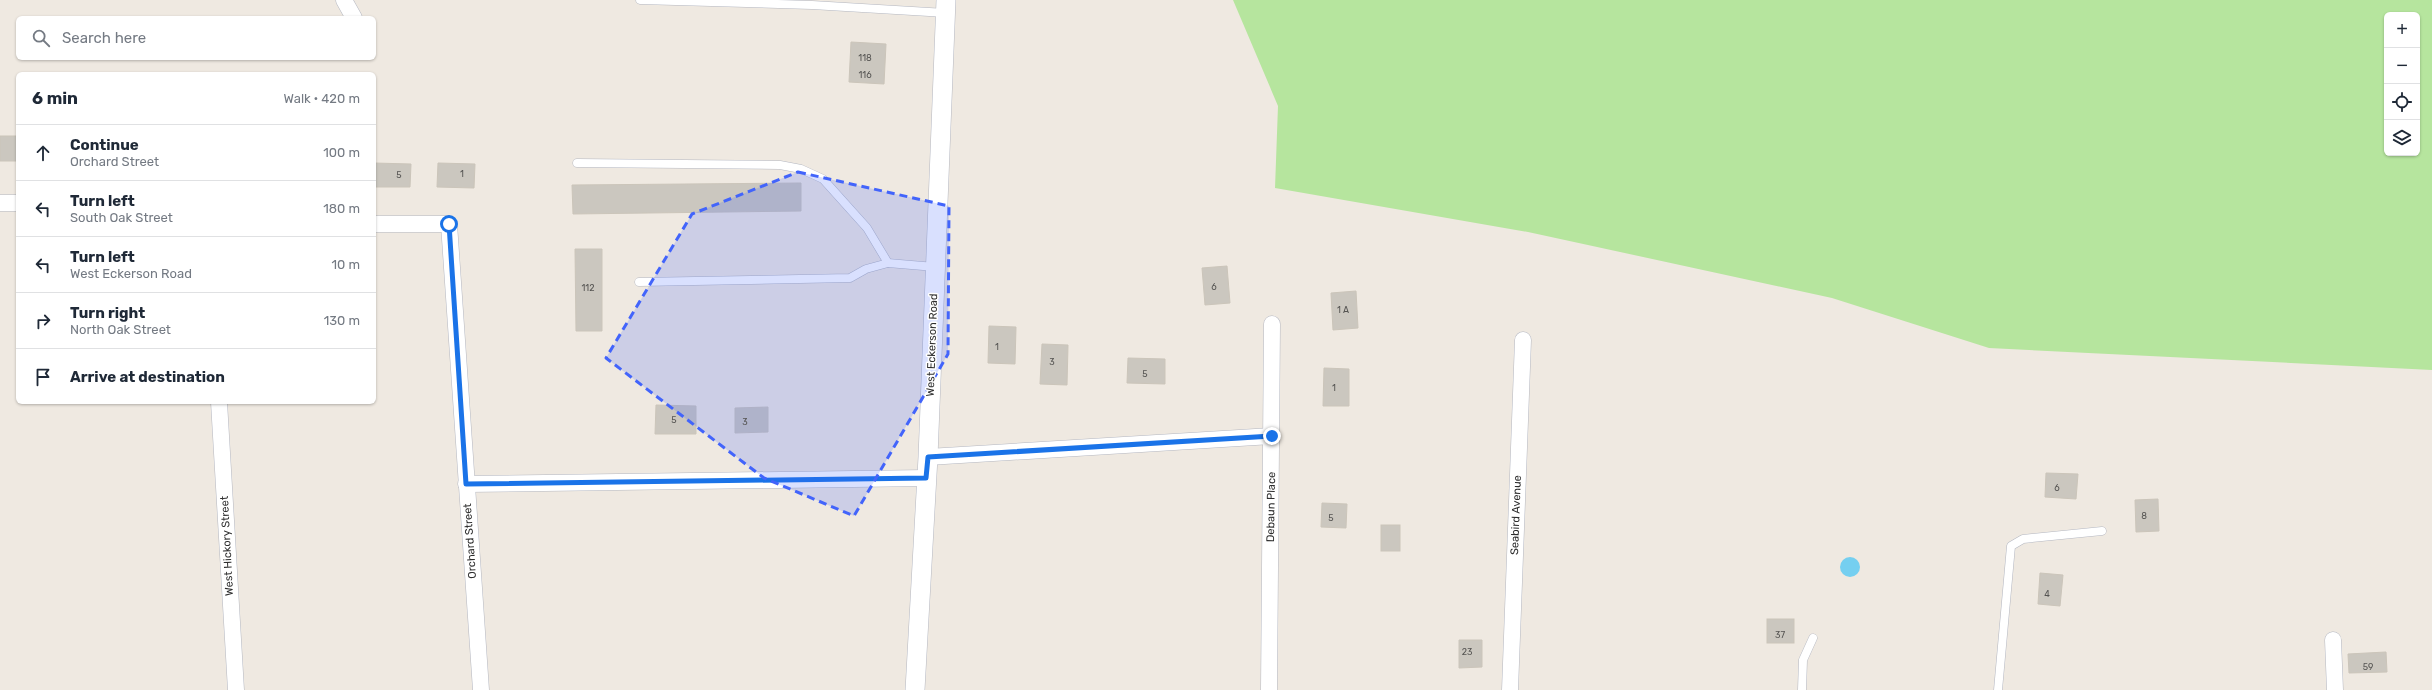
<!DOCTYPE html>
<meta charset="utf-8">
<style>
:root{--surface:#fff;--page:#f6f6f7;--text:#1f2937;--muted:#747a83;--line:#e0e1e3}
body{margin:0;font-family:Rubik,sans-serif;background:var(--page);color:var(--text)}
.controls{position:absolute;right:12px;top:12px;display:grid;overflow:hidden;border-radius:6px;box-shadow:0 1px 3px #0004}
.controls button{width:36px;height:36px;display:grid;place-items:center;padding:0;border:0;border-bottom:1px solid var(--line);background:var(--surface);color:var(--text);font:20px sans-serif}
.stop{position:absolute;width:12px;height:12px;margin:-9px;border:3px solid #1a73e8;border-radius:50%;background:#fff}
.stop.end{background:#1a73e8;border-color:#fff;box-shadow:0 1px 4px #0008}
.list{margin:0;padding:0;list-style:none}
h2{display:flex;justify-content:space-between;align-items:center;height:52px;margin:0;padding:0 16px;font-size:17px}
h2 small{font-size:13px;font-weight:400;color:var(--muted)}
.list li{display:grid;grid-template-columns:26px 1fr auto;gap:12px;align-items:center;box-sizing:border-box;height:56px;padding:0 16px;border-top:1px solid var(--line)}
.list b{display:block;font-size:15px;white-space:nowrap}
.list p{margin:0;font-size:13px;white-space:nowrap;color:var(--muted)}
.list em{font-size:13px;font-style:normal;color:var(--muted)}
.icon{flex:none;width:22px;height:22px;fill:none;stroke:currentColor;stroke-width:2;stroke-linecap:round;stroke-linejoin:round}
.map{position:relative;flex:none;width:2432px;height:690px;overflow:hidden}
.search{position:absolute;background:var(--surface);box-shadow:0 1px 3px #0004;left:16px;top:16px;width:360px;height:44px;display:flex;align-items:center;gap:10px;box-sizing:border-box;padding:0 14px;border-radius:6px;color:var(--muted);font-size:15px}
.panel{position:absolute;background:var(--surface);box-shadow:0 1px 3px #0004;left:16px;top:72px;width:360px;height:332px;border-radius:6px}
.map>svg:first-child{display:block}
</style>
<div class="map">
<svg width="2432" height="690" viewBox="0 0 2432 690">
<rect width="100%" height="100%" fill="#efe9e1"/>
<!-- green -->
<path fill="#b6e59e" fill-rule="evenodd" d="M 1233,0 L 2432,0 L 2432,370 L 1989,348 L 1832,298 L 1528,232 L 1275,188 L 1278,106 ZM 2387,15 L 2417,15 L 2417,153 L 2387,153 Z"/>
<!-- water -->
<circle fill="#75cff0" cx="1850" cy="567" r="10"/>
<!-- building -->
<g fill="#cbc7bf" stroke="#cbc5ba">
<path d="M 851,42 L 886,44 L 884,84 L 849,82 Z"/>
<rect x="0" y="136" width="18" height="25"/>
<path d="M 374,163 L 411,164 L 410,187 L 374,187 Z"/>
<path d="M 438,163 L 475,164 L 474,188 L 437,187 Z"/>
<path d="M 801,183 L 801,211 L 573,214 L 572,185 Z"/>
<path d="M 575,249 L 602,249 L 602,331 L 576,331 Z"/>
<path d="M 1227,266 L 1230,303 L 1205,305 L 1202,268 Z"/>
<path d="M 1356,291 L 1358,328 L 1333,330 L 1331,293 Z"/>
<path d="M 989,326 L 1016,327 L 1015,364 L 988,363 Z"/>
<path d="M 1042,344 L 1068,345 L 1067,385 L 1040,384 Z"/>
<path d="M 1128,358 L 1165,359 L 1165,384 L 1127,383 Z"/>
<path d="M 1324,368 L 1349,369 L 1349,406 L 1323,406 Z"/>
<path d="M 656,405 L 696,406 L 696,434 L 655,434 Z"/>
<path d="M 768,407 L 768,432 L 735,433 L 735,408 Z"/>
<path d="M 2046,473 L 2078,474 L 2076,499 L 2045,497 Z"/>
<path d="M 2158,499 L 2159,531 L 2136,532 L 2135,500 Z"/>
<path d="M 1322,503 L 1347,504 L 1346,528 L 1321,527 Z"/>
<rect x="1381" y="525" width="19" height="26"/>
<path d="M 2040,573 L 2063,575 L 2060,606 L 2038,604 Z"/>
<rect x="1767" y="619" width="27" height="24"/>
<path d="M 1459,640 L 1482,640 L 1482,667 L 1459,668 Z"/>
<path d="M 2386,652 L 2387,672 L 2349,673 L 2348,654 Z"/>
</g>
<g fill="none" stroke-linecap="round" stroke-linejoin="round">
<!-- service casing -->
<g stroke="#b4b7c1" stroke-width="9">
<g id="service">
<path d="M 640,0 L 812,5 L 946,13"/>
<path d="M 577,163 L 780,165 L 801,169 L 823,179 L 867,228 L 888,263 L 935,267"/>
<path d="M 639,282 L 850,278 L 866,269 L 888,263"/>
<path d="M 1802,690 L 1803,660 L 1813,638"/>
<path d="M 1998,690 L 2011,546 L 2023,539 L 2102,531"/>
</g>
</g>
<!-- minor casing -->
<g stroke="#b4b7c1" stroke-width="17">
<g id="minor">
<path d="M 344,0 L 354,18"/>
<path d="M 0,203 L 18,203"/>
<path d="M 374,224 L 449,224 L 481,690"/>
<path d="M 219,402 L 236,690"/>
<path d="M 928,457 L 1272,436"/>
<path d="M 466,484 L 927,478"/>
<path d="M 2333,640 L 2335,690"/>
<path d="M 1269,690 L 1272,324"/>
<path d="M 1510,690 L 1523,340"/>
</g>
</g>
<!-- tertiary casing -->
<g stroke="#b4b7c1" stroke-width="20">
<path id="tertiary" d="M 915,690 L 928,457 L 946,0"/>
</g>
<!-- service -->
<use href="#service" stroke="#fff" stroke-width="8"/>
<!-- minor -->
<use href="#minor" stroke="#fff" stroke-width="16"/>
<!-- tertiary -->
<use href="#tertiary" stroke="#fff" stroke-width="19"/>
</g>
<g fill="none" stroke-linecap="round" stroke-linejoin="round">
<!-- route -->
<path stroke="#1a73e8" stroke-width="5" d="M 449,224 L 466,484 L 926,478 L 928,457 L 1272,436"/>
</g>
<!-- marked area -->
<path fill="#4264fb" fill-opacity="0.2" stroke="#4264fb" stroke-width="3" stroke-dasharray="8 5" stroke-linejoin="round" d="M 798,172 L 949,206 L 948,354 L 854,516 L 764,478 L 606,358 L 692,214 Z"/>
<g text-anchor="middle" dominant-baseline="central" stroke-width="3" stroke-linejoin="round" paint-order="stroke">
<!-- number labels -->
<g font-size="9" fill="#555452">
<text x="865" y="58">118</text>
<text x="865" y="75">116</text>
<text x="462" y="174">1</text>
<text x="399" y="175">5</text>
<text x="1214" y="287">6</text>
<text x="588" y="288">112</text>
<text x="1343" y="310">1 A</text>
<text x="997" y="347">1</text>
<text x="1052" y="362">3</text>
<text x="1145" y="374">5</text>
<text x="1334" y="388">1</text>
<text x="674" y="420">5</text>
<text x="745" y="422">3</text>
<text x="2057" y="488">6</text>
<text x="2144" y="516">8</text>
<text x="1331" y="518">5</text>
<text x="2047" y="594">4</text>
<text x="1780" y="635">37</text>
<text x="1467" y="652">23</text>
<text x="2368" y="667">59</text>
</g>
<!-- street labels -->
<g font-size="11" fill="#2e2e2e" stroke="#fff">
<text transform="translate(932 345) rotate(-88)">West Eckerson Road</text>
<text transform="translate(1271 507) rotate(-89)">Debaun Place</text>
<text transform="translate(1516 515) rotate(-88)">Seabird Avenue</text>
<text transform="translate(470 541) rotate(-94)">Orchard Street</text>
<text transform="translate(227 546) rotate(-93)">West Hickory Street</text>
</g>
</g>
</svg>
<div class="controls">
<button>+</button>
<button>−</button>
<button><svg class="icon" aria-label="locate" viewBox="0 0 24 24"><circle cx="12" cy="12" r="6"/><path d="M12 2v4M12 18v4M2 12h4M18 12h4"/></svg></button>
<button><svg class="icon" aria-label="layers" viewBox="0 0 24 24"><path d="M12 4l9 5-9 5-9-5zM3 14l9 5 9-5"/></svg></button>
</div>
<div class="stop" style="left:449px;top:224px"></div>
<div class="stop end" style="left:1272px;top:436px"></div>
<div class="search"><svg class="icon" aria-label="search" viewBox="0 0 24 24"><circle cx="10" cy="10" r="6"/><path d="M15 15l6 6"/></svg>Search here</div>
<section class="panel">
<h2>6 min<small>Walk · 420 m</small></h2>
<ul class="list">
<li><svg class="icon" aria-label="ahead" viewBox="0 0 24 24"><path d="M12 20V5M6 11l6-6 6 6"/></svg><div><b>Continue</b><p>Orchard Street</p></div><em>100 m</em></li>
<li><svg class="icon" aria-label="left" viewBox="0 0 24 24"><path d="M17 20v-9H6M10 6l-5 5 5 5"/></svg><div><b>Turn left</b><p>South Oak Street</p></div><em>180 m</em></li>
<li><svg class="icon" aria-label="left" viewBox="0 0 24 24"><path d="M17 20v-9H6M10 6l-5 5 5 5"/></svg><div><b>Turn left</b><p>West Eckerson Road</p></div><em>10 m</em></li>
<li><svg class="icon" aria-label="right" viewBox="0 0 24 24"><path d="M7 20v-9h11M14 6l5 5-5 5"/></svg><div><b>Turn right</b><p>North Oak Street</p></div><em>130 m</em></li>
<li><svg class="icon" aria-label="arrive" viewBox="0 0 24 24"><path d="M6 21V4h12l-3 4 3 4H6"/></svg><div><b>Arrive at destination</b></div></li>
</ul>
</section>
</div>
